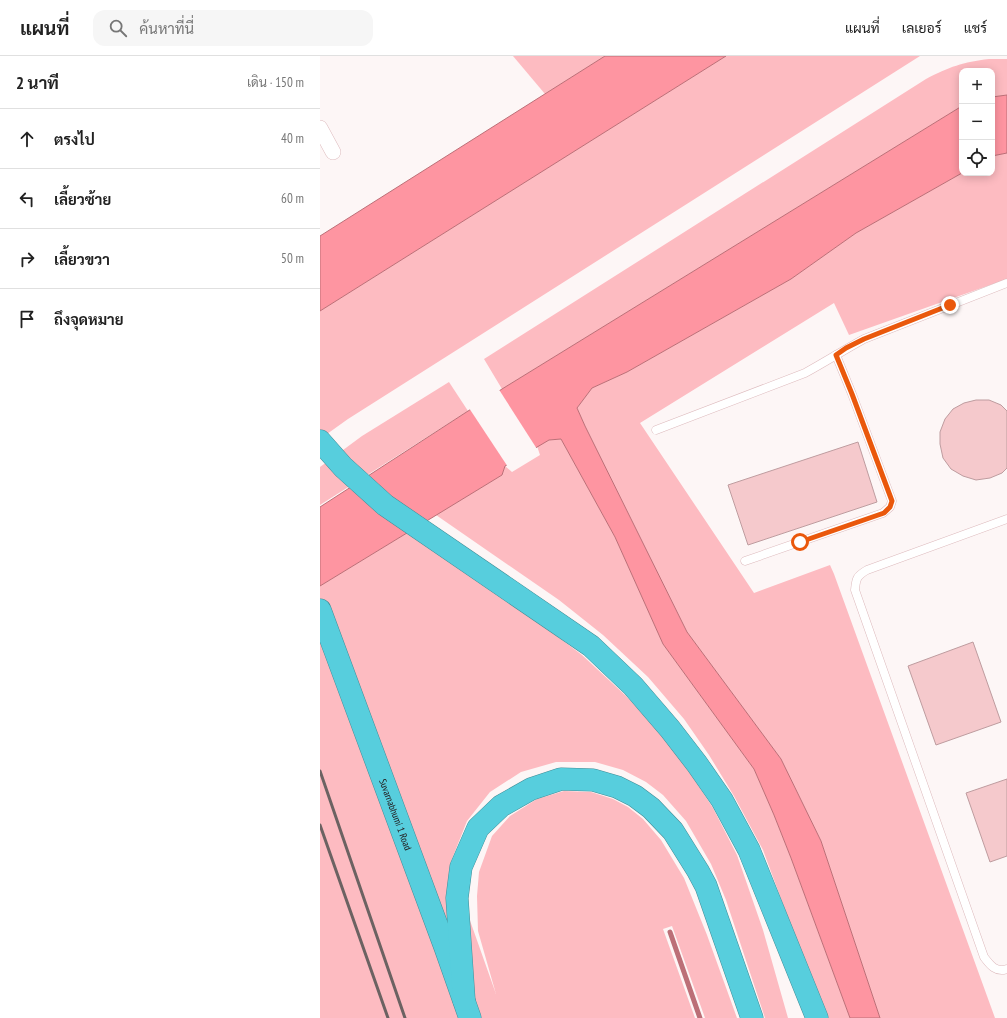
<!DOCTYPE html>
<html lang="th">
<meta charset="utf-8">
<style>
:root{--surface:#fff;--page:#f6f6f6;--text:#222;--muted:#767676;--line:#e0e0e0}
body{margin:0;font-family:"PT Sans Narrow",Sarabun,sans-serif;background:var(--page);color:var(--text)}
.controls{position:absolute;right:12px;top:12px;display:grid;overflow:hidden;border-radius:8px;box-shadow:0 2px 10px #0003}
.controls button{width:36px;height:36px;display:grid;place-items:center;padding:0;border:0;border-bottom:1px solid var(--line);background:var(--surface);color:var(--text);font:20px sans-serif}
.stop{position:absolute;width:12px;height:12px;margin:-9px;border:3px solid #ea580c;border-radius:50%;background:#fff}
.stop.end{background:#ea580c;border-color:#fff;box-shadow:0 1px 4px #0008}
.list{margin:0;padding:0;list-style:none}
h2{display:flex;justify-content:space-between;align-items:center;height:52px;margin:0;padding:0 16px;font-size:17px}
h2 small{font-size:13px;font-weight:400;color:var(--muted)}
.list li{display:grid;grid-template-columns:26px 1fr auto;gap:12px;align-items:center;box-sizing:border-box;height:60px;padding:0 16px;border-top:1px solid var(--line)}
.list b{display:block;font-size:15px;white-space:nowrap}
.list em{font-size:13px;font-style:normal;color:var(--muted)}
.icon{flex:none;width:22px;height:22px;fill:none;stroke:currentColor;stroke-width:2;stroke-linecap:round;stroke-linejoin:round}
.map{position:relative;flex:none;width:687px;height:962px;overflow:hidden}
header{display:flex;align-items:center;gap:24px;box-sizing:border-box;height:56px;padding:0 20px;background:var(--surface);border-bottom:1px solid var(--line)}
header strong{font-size:19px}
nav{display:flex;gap:22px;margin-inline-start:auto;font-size:14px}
.search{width:280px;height:36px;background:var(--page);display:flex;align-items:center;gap:10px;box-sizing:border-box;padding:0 14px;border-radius:12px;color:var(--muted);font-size:15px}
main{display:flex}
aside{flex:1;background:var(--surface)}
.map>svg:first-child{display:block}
</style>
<header>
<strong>แผนที่</strong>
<div class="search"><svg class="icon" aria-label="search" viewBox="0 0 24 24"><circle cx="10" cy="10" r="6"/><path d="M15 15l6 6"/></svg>ค้นหาที่นี่</div>
<nav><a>แผนที่</a><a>เลเยอร์</a><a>แชร์</a></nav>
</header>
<main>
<aside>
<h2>2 นาที<small>เดิน · 150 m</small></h2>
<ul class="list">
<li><svg class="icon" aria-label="ahead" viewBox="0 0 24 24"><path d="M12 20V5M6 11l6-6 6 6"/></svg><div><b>ตรงไป</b></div><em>40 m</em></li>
<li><svg class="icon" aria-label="left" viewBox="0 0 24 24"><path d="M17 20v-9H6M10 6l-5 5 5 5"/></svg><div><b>เลี้ยวซ้าย</b></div><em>60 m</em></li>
<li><svg class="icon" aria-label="right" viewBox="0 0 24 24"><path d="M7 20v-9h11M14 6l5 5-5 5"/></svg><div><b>เลี้ยวขวา</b></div><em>50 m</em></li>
<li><svg class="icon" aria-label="arrive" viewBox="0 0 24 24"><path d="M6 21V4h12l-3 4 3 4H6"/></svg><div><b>ถึงจุดหมาย</b></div></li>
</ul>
</aside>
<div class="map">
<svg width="687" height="962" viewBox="0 0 687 962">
<rect width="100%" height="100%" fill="#fdf6f6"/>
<!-- green -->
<g fill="#fdbbc1">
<path d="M 193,0 L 285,0 L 225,38 Z"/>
<path d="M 406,0 L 600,0 L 28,363 L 0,383 L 0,255 Z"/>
<path d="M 669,3 L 687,3 L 687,39 L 672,41 L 672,15 L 642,15 L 642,50 L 182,333 L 164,303 L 606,23 C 629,11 643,6 669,3 Z"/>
<path d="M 687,97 L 687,223 L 529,279 L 514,247 L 320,367 L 434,537 L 510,509 L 514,518 L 675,962 L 560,962 L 501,785 L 461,703 L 367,576 L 265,370 L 257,352 L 272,332 L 307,316 L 471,223 L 536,177 L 642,117 L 672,117 L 672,100 Z"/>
<path d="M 129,326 L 148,355 L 0,449 L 0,411 L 42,380 Z"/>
<path d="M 241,383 L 295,481 L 343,588 L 434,713 L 454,759 L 471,802 L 530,962 L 505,962 L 443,794 L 414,740 L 389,699 L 364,663 L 328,621 L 283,579 L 239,544 L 116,459 L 182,419 L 185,410 L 192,416 L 220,399 L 217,390 L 229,384 Z"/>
<path d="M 87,477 L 217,565 L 262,599 L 305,639 L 342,678 L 368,714 L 393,752 L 417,799 L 443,874 L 468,962 L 445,962 L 406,844 L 391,808 L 366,765 L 343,739 L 326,726 L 303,714 L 275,706 L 236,706 L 201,716 L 170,736 L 147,765 L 130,808 L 176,938 L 158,875 L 157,840 L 159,816 L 172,780 L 190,760 L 217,743 L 244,735 L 271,736 L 293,743 L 308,751 L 323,763 L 341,784 L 364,822 L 387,879 L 417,962 L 385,962 L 352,870 L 343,873 L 375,962 L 0,962 L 0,530 Z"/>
</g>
<!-- water -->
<g fill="#fe95a1" stroke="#bc6f77">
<path d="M 285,0 L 406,0 L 0,255 L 0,180 Z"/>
<path d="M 687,39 L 687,97 L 672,100 L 672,41 Z"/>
<path d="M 642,50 L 642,117 L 536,177 L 471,223 L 307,316 L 272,332 L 257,352 L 265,370 L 367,576 L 461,703 L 501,785 L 560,962 L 530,962 L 471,802 L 454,759 L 434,713 L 343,588 L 295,481 L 241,383 L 229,384 L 185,410 L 182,419 L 0,530 L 0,451 L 182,333 Z"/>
</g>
<!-- pier -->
<path fill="#fdf6f6" d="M 178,332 L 217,393 L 188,411 L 149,352 Z"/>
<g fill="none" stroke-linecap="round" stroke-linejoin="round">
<!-- stream -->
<path stroke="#bc6f77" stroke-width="5" d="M 350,876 L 380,962"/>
</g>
<!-- building -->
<g fill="#f5c9cc" stroke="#be9c9f">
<path d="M 656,344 L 669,344 L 681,349 L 687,355 L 687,412 L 682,417 L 670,422 L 656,424 L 643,420 L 631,413 L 623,402 L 620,388 L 620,376 L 625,363 L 633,353 L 644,347 Z"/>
<path d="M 538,386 L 557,446 L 428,489 L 408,429 Z"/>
<path d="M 653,586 L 681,666 L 616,689 L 588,610 Z"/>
<path d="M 687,723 L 687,800 L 670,806 L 646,737 Z"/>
</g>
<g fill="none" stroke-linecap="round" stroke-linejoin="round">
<!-- lane casing -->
<g stroke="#ddbabd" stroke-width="9">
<g id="lane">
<path d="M 336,374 L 485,317 C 505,306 524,294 544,283 L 687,227"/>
<path d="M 687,463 L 547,514 C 537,520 536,522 535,534 L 664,901 C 670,909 676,917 687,913"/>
<path d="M 425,505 L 563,457 L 570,451 L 572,445 L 532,338 L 516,299"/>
</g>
</g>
<!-- street casing -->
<g stroke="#ddbabd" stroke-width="16">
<path id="street" d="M 0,72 L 13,96"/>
</g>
<!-- highway casing -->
<g stroke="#448d97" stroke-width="23">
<g id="highway">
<path d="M 0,385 L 23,411 L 65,449 L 271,590 L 313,630 L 350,673 L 377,708 L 402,744 L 429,794 L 497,962"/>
<path id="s1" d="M 0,554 L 125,891 L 150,962"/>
<path d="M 144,944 L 137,842 L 141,811 L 158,772 L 181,750 L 211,733 L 241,723 L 273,724 L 297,731 L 315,740 L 331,752 L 353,775 L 378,815 L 386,830 L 432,962"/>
</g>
</g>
<!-- lane -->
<use href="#lane" stroke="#fff" stroke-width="8"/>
<!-- street -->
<use href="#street" stroke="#fff" stroke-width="15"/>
<!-- highway -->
<use href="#highway" stroke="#57cedd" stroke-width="22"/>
<!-- rail -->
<g stroke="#6c6262" stroke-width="3">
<path d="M 0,715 L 85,962"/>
<path d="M 0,769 L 68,962"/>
</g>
</g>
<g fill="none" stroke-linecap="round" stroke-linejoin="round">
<!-- route -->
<path stroke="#ea580c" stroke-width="5" d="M 480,486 L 564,457 L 570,451 L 572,445 L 532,338 L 516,299 L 526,292 L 544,283 L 630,249"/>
</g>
<g text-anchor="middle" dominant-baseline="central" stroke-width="3" stroke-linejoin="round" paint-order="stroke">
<!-- street labels -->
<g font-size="10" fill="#211516" stroke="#fff">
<text stroke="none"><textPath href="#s1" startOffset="218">Suvarnabhumi 1 Road</textPath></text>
</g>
</g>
</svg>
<div class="controls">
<button>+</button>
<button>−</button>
<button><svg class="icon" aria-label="locate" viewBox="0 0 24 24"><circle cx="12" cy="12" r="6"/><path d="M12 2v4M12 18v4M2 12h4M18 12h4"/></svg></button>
</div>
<div class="stop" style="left:480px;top:486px"></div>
<div class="stop end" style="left:630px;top:249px"></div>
</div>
</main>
